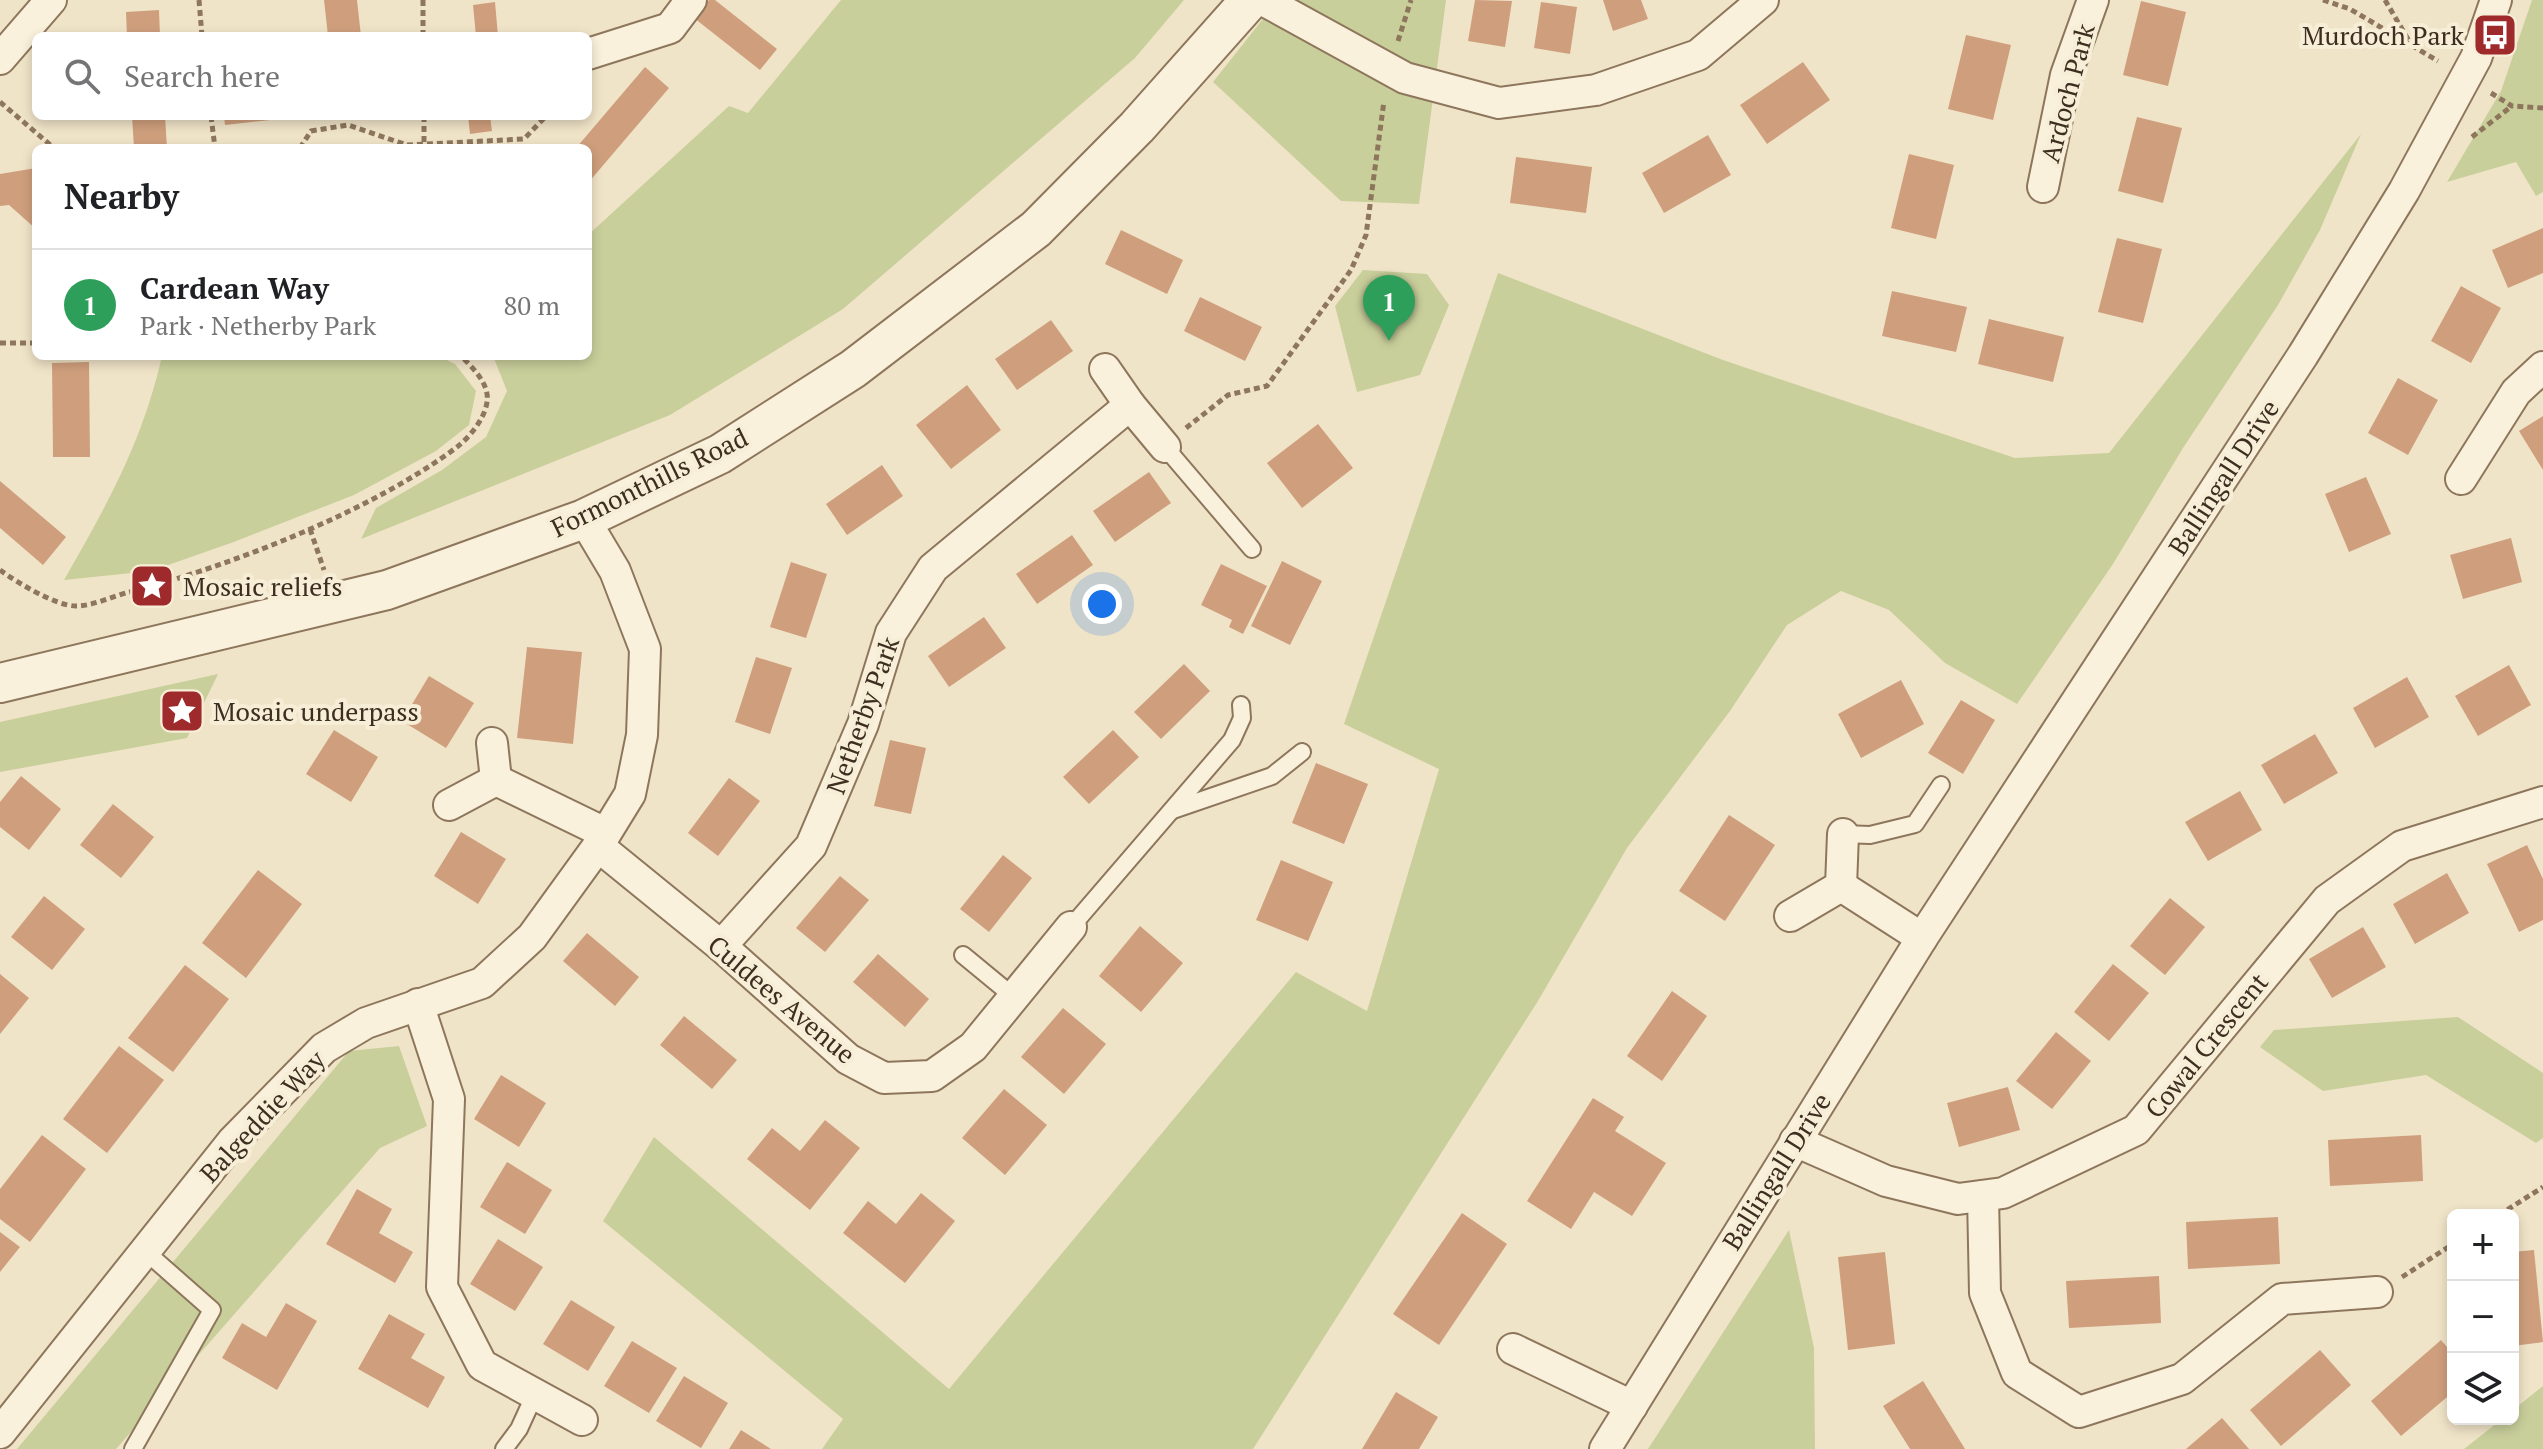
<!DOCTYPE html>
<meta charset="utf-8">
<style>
:root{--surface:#fff;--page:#f6f6f6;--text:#202124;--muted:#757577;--line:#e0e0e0;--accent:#db2777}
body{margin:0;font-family:"PT Serif",serif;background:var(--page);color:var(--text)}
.controls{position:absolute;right:24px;bottom:24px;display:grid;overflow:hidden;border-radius:12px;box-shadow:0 4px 12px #0003}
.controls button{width:72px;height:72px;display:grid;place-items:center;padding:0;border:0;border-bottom:2px solid var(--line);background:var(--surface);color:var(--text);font:40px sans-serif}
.you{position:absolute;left:1102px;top:604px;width:28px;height:28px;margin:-20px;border:6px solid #fff;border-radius:50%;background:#1a73e8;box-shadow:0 0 0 12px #1a73e833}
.badge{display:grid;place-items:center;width:52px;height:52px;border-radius:50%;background:var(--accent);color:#fff;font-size:26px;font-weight:700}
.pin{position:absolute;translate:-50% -66px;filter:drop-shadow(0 2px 4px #0008)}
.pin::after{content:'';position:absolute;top:42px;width:28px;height:24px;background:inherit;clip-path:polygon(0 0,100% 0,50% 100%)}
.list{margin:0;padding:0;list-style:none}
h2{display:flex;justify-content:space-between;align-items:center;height:104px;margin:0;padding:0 32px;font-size:34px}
h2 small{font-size:26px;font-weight:400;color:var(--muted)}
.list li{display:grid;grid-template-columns:52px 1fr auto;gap:24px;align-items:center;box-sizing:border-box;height:112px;padding:0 32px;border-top:2px solid var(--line)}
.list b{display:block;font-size:30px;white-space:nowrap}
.list p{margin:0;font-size:26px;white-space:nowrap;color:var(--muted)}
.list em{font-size:26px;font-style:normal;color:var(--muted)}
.icon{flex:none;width:44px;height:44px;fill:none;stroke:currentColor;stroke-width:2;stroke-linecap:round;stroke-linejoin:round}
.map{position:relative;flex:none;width:2543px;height:1449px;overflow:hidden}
.search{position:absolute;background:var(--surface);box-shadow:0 4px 12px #0003;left:32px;top:32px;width:560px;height:88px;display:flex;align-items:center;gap:20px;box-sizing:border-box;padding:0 28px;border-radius:12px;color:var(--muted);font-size:30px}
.panel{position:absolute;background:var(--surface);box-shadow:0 4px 12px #0003;left:32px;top:144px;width:560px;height:216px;border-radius:12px}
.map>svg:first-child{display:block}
</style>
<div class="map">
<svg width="2543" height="1449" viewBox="0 0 2543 1449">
<rect width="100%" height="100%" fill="#f0e4c8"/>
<!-- green -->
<g fill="#c9cf9b">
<path d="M 841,0 L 1184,0 L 1135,58 L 843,309 L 670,415 L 361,539 L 376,508 L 442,470 L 486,437 L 507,391 L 493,356 L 588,356 L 588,235 L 729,106 L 748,113 Z"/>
<path d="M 1278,0 L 1446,0 L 1419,204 L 1341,201 L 1213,82 Z"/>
<path d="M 2532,0 L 2543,0 L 2543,192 L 2536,196 L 2516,162 L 2447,182 L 2501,91 Z"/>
<path d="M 2361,134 L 2320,230 L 2278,305 L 2183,448 L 2113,564 L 2017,704 L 1945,663 L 1889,610 L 1841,591 L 1787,625 L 1730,711 L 1627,848 L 1538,1001 L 1253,1449 L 822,1449 L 843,1419 L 603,1221 L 654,1137 L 949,1389 L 1296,972 L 1367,1011 L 1439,769 L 1344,724 L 1498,273 L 1723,360 L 2015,458 L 2109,453 Z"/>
<path d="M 1363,270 L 1427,274 L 1449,305 L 1420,375 L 1357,392 L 1335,306 Z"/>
<path d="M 162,356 L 439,356 L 455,364 L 476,391 L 469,425 L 436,451 L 354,495 L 231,543 L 151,571 L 64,580 C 108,503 142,443 162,356 Z"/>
<path d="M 218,674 L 187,738 L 0,772 L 0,722 Z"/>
<path d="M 2458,1017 L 2543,1073 L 2543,1138 L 2536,1143 L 2426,1075 L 2323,1091 L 2260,1047 L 2274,1030 Z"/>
<path d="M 399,1046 L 427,1126 L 380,1148 L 116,1449 L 17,1449 L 349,1051 Z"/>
<path d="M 1789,1230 L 1814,1348 L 1815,1449 L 1648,1449 Z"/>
<path d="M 2543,1386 L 2543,1449 L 2464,1449 L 2502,1419 L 2513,1419 L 2513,1410 Z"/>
</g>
<!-- building -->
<g fill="#cf9f7d">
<path d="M 324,0 L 357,0 L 361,36 L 328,36 Z"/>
<path d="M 709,0 L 715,0 L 777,49 L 760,70 L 694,18 Z"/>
<path d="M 1475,0 L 1512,1 L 1505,47 L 1468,41 Z"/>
<path d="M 1603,0 L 1641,0 L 1648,19 L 1613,31 Z"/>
<path d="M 2141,1 L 2186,12 L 2168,86 L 2123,75 Z"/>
<path d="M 495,2 L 498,36 L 476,36 L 473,5 Z"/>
<path d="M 1541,2 L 1577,7 L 1570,54 L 1534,48 Z"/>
<path d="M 159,10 L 160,36 L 127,36 L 126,12 Z"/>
<path d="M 1966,35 L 2011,45 L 1993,120 L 1948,109 Z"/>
<path d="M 1803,62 L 1830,100 L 1767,144 L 1740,105 Z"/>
<path d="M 645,67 L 669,88 L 588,183 L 588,148 L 576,148 Z"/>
<path d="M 132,116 L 165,116 L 167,148 L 134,148 Z"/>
<path d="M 224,116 L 289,116 L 289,118 L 225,125 Z"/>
<path d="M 468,116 L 490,116 L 492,131 L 470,134 Z"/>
<path d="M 2137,117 L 2182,128 L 2163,203 L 2118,191 Z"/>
<path d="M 1708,135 L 1731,175 L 1664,213 L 1642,173 Z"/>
<path d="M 1909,154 L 1954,165 L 1936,239 L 1891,228 Z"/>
<path d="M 1516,157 L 1592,167 L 1586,213 L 1510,203 Z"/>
<path d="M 36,168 L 36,229 L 9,205 L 0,206 L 0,174 Z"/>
<path d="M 2543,228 L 2543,273 L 2508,288 L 2492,250 Z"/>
<path d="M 1121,230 L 1183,260 L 1167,294 L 1105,264 Z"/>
<path d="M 2117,238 L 2162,249 L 2143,323 L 2098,312 Z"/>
<path d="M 2461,286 L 2501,308 L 2471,363 L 2431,341 Z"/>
<path d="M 1892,291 L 1967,307 L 1956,352 L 1882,336 Z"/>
<path d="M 1200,297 L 1262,327 L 1245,361 L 1184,331 Z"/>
<path d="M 1989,319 L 2064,337 L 2053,382 L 1978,364 Z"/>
<path d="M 1051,320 L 1073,351 L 1017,390 L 995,359 Z"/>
<path d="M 89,362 L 90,457 L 53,457 L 52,363 Z"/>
<path d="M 2398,378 L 2438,400 L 2408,455 L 2368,433 Z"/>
<path d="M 967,385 L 1001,430 L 951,469 L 916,425 Z"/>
<path d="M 2543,416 L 2543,470 L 2519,431 Z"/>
<path d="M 1318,424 L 1353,468 L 1302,508 L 1267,463 Z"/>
<path d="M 882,465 L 903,496 L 847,535 L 826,504 Z"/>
<path d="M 1149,472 L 1171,503 L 1115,542 L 1093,511 Z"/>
<path d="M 2366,477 L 2391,534 L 2349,552 L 2325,494 Z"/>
<path d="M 0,481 L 66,537 L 43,565 L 0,528 Z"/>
<path d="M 1072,535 L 1093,565 L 1037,604 L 1016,574 Z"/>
<path d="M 2511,538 L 2522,582 L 2463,599 L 2450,555 Z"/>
<path d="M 1282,561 L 1322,581 L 1290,645 L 1251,626 Z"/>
<path d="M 791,562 L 827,574 L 806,638 L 770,627 Z"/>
<path d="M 1221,564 L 1267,586 L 1243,634 L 1229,627 L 1232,620 L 1201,605 Z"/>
<path d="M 984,617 L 1006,648 L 949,687 L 928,656 Z"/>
<path d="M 527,647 L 582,652 L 573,744 L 517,738 Z"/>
<path d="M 756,657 L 792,668 L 770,734 L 735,722 Z"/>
<path d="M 1184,664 L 1210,691 L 1161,739 L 1134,712 Z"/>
<path d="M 2509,665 L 2531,705 L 2478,736 L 2455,696 Z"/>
<path d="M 429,676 L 474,703 L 446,748 L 402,721 Z"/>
<path d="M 2407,677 L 2429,717 L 2375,748 L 2353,708 Z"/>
<path d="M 1901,680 L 1924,724 L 1861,758 L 1838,714 Z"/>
<path d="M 1961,700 L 1995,720 L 1963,774 L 1928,753 Z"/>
<path d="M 334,730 L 378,757 L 351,802 L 306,774 Z"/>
<path d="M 1113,730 L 1139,757 L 1089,804 L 1063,777 Z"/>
<path d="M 2315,734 L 2338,773 L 2284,804 L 2261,765 Z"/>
<path d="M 890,740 L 926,748 L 911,814 L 874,806 Z"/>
<path d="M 1316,763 L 1368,784 L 1344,844 L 1292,823 Z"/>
<path d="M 21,776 L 61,809 L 29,850 L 0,827 L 0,802 Z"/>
<path d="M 729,778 L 760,801 L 718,856 L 688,833 Z"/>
<path d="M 2240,791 L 2262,830 L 2208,861 L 2185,822 Z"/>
<path d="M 113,804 L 154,837 L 121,878 L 80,845 Z"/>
<path d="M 1729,815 L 1775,845 L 1725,921 L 1679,891 Z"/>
<path d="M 461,832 L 506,859 L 478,904 L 434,876 Z"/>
<path d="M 2527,845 L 2543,879 L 2543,920 L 2519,932 L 2487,864 Z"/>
<path d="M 1003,855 L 1032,878 L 989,932 L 960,909 Z"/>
<path d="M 1281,860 L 1333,882 L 1308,941 L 1256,920 Z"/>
<path d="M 258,870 L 302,904 L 246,978 L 202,943 Z"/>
<path d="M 2447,873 L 2469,913 L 2415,944 L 2393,904 Z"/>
<path d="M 840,876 L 869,900 L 825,952 L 796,928 Z"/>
<path d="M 44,896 L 85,929 L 52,970 L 11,937 Z"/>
<path d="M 2170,898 L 2205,927 L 2165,975 L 2130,946 Z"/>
<path d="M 1140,926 L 1183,963 L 1141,1012 L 1099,976 Z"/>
<path d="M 2363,927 L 2386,967 L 2332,998 L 2309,959 Z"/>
<path d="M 587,933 L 639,977 L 615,1006 L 563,961 Z"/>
<path d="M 878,954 L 929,999 L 905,1027 L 853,982 Z"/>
<path d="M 2113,964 L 2149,993 L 2109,1041 L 2074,1012 Z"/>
<path d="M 185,965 L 229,999 L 173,1072 L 128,1038 Z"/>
<path d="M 0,974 L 29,998 L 0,1034 Z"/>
<path d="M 1672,991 L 1707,1016 L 1662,1081 L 1627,1056 Z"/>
<path d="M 1063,1008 L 1106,1044 L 1064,1094 L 1021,1057 Z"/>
<path d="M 684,1016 L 737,1060 L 712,1089 L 660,1045 Z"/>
<path d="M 2056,1032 L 2091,1061 L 2052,1109 L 2016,1081 Z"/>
<path d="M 119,1046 L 164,1080 L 107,1153 L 63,1119 Z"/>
<path d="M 501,1075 L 546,1103 L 519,1147 L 474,1119 Z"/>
<path d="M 2008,1087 L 2020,1130 L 1959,1147 L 1947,1103 Z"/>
<path d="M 1004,1089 L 1047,1125 L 1005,1175 L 962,1138 Z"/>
<path d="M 1593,1098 L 1624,1117 L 1615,1131 L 1666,1163 L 1632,1216 L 1594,1192 L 1571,1229 L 1527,1201 Z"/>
<path d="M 825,1120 L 860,1148 L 810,1210 L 747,1159 L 772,1128 L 800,1151 Z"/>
<path d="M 42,1135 L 86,1169 L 30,1242 L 0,1219 L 0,1189 Z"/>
<path d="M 2421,1135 L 2423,1181 L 2330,1186 L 2328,1140 Z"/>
<path d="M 507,1162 L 552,1190 L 525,1234 L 480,1207 Z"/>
<path d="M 357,1189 L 392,1209 L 379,1233 L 413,1252 L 395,1283 L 326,1244 Z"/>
<path d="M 921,1193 L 955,1221 L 905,1283 L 843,1233 L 868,1201 L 896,1224 Z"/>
<path d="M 1462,1213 L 1507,1244 L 1439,1345 L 1393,1314 Z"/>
<path d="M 2278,1217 L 2280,1264 L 2188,1269 L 2186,1222 Z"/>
<path d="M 0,1232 L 20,1247 L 0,1272 Z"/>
<path d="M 498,1239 L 543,1267 L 515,1311 L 470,1284 Z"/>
<path d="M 2534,1250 L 2543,1342 L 2513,1346 L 2513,1252 Z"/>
<path d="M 1885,1252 L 1895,1344 L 1848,1350 L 1838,1257 Z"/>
<path d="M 2159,1276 L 2161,1323 L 2069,1328 L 2066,1281 Z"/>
<path d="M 571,1300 L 615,1327 L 588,1371 L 543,1344 Z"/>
<path d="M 286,1303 L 317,1321 L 277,1390 L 222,1358 L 242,1323 L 266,1337 Z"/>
<path d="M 389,1314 L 425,1334 L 411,1358 L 445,1377 L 428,1408 L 358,1369 Z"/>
<path d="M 2441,1340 L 2453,1354 L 2453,1392 L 2401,1436 L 2371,1401 Z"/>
<path d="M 632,1341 L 677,1368 L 649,1413 L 604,1386 Z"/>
<path d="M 2320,1350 L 2351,1385 L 2281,1446 L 2250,1410 Z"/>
<path d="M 684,1376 L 728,1403 L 701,1448 L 656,1421 Z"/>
<path d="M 1923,1381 L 1965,1449 L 1910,1449 L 1883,1406 Z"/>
<path d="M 1396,1392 L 1438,1417 L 1419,1449 L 1362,1449 Z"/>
<path d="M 2222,1418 L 2249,1449 L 2186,1449 Z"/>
<path d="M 741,1430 L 771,1449 L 729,1449 Z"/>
</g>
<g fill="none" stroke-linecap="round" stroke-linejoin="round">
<!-- service casing -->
<g stroke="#8d765c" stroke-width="20">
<g id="service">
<path d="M 1165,447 L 1252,549"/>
<path d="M 1173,810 L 1272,776 L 1302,752"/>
<path d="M 1843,834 L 1870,835 L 1915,824 L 1941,785"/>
<path d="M 1071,927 L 1232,740 L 1242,718 L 1241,705"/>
<path d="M 963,955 L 1014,997"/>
<path d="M 133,1449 L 212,1310 L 145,1251"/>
<path d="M 504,1449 L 519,1429 L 535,1394"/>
</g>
</g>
<!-- minor casing -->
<g stroke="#8d765c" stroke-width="34">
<g id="minor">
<path d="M 1263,0 L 1405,78 L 1499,103 L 1596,90 L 1698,55 L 1763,0"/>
<path d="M 588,54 L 670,28 L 691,0"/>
<path d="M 0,59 L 51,0"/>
<path d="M 2043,187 L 2066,75 L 2093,0"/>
<path d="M 1105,369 L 1130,405"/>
<path d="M 2461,479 L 2516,392 L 2543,367"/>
<path d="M 492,743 L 496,780"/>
<path d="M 449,805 L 496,780 L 605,833"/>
<path d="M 598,846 L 721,946 L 848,1059 L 884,1078 L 932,1076 L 973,1047 L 1071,927"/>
<path d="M 1841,886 L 1922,938"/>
<path d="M 1790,916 L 1841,886 L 1843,834"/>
<path d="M 721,946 L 811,846 L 863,724 L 891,633 L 933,568 L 1130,405 L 1165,447"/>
<path d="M 418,1004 L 449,1099 L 442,1287 L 482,1365 L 582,1420"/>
<path d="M 1795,1141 L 1886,1181 L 1958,1199 L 2003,1193 L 2136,1130 L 2327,900 L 2402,846 L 2543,802"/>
<path d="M 1983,1196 L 1985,1293 L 2017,1373 L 2079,1412 L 2182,1379 L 2282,1299 L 2377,1292"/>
<path d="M 1513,1349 L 1632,1406"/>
<path d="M 0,1433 L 232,1142 L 324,1048 L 366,1023 L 482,983 L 532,937 L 598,846 L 630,794 L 642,735 L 645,649 L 615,571 L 584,519"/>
<path d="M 1605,1449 L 1922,938 L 2303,355 L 2404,191 L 2476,58 L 2496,0"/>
</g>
</g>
<!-- tertiary casing -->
<g stroke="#8d765c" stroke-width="42">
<path id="tertiary" d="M 0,683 L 387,590 L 584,519 L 720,454 L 853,369 L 1036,229 L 1137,127 L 1250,0"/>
</g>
<!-- path -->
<g stroke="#8d765c" stroke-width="5" stroke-dasharray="6 4" stroke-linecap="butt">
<path d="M 199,0 L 202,36"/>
<path d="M 423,0 L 423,36"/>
<path d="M 2323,0 L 2350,9 L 2438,61"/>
<path d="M 2385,0 L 2412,46"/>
<path d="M 1398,41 L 1411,0"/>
<path d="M 2491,93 L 2512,106 L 2543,108"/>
<path d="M 0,102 L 54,148"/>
<path d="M 211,116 L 215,148"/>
<path d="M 424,116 L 424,144"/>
<path d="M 2472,137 L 2512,106"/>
<path d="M 300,148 L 311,131 L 348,125 L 407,145 L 524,139 L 546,116"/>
<path d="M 0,343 L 36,343"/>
<path d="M 1186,428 L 1228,395 L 1267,386 L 1351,270 L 1366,235 L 1384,101"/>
<path d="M 310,529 L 324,570"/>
<path d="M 0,570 C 16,582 56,606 76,606 C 93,606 113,596 130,592 C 233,565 372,511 457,447 C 470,437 485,418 487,402 C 490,384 472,367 461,356"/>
<path d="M 2499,1215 L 2543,1187"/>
<path d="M 2402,1277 L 2453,1244"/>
</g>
<!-- service -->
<use href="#service" stroke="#faf1dc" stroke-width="16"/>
<!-- minor -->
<use href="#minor" stroke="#faf1dc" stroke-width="30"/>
<!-- tertiary -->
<use href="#tertiary" stroke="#faf1dc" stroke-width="38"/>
</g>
<!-- icons -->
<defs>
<g id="bus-square" transform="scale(2.3)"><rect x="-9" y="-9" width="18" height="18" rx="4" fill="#9e2a2b" stroke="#f7eed8"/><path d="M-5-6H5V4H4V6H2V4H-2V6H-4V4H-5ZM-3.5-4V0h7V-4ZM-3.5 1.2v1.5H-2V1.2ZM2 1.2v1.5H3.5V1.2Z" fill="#fff"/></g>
<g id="sight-square" transform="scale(2.3)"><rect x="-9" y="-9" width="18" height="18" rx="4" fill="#9e2a2b" stroke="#f7eed8"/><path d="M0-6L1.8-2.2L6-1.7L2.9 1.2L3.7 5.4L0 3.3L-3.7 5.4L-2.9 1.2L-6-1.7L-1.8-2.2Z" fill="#fff"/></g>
</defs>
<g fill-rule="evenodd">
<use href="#bus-square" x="2495" y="35"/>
<use href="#sight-square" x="152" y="586"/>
<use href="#sight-square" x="182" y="711"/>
</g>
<g text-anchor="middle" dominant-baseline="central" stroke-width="8" stroke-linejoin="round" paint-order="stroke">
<!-- poi labels -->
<g font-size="26" fill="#3d2e20" stroke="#f7eed8" text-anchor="start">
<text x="2464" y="35" text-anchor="end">Murdoch Park</text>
<text x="183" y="586">Mosaic reliefs</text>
<text x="213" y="711">Mosaic underpass</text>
</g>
<!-- street labels -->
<g font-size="26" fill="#3d2e20" stroke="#f7eed8">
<text transform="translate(2067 93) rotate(-75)">Ardoch Park</text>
<text transform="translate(2223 477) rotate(-57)">Ballingall Drive</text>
<text transform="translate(649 482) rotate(-26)">Formonthills Road</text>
<text transform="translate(862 715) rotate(-70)">Netherby Park</text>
<text transform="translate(782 999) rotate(40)">Culdees Avenue</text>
<text transform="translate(2206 1045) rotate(-51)">Cowal Crescent</text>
<text transform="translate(262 1116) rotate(-47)">Balgeddie Way</text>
<text transform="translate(1776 1171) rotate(-58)">Ballingall Drive</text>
</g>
</g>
</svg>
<div class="controls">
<button>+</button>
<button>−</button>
<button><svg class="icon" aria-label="layers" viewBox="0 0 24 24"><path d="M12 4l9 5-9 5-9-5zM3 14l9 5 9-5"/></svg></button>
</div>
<div class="you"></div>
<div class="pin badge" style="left:1389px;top:341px;background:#2e9e5b">1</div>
<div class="search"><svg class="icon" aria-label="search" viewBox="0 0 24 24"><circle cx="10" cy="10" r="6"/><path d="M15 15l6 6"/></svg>Search here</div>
<section class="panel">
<h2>Nearby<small></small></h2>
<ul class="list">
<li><span class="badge" style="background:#2e9e5b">1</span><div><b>Cardean Way</b><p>Park · Netherby Park</p></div><em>80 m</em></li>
</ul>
</section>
</div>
